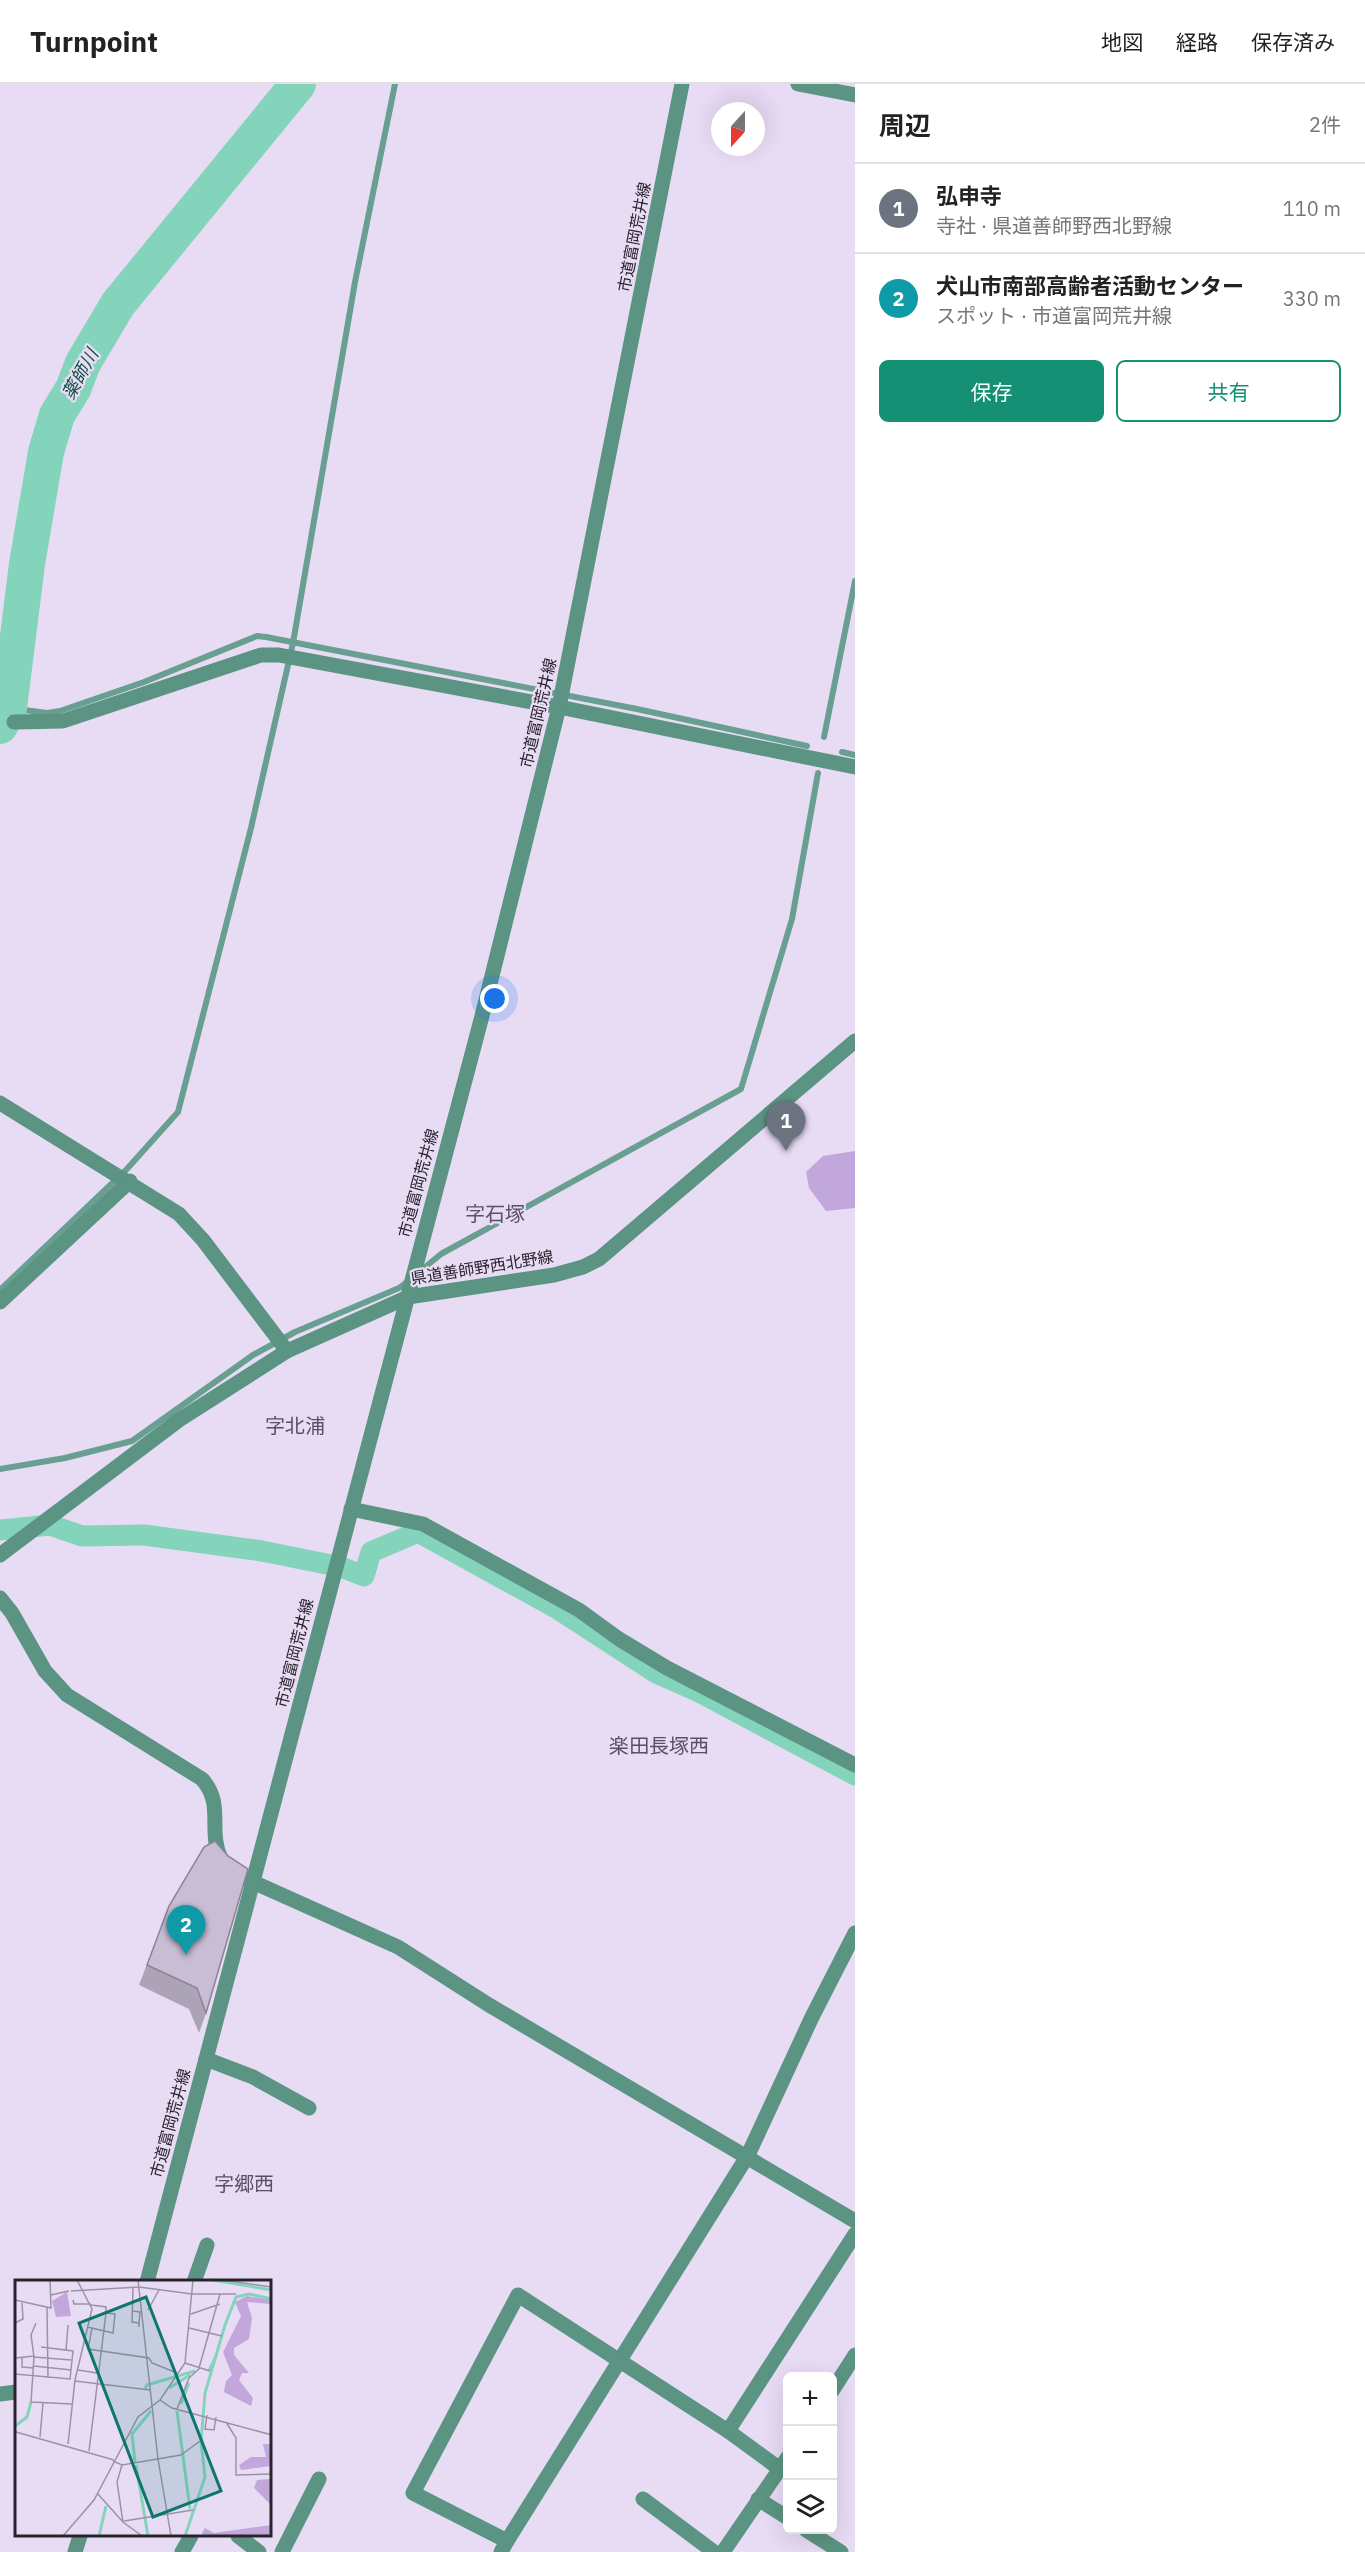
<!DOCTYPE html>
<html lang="ja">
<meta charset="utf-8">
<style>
:root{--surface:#fff;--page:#f2f2f2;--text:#222;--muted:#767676;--line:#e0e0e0;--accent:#169075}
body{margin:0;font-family:"IBM Plex Sans","Noto Sans JP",sans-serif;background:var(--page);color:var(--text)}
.controls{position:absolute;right:18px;bottom:18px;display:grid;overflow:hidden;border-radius:9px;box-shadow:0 6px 24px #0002}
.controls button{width:54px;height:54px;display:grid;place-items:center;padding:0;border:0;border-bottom:2px solid var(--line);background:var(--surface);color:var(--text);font:30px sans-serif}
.compass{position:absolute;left:711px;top:18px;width:54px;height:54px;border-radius:50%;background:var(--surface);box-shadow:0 6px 24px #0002;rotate:201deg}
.you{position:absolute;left:495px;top:915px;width:21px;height:21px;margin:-15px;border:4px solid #fff;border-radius:50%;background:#1a73e8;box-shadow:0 0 0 9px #1a73e833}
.badge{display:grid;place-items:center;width:39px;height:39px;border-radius:50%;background:var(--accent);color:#fff;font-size:20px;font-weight:700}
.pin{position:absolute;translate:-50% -50px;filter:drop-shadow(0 2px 3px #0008)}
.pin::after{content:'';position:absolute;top:32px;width:21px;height:18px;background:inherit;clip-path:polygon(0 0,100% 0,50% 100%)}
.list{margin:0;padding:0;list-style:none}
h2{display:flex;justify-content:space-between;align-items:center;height:78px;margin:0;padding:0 24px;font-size:26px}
h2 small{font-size:20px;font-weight:400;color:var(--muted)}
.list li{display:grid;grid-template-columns:39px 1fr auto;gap:18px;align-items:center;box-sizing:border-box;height:90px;padding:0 24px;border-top:2px solid var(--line)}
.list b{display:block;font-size:22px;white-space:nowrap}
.list p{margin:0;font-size:20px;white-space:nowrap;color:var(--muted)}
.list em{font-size:20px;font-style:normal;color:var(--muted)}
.actions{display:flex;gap:12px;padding:18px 24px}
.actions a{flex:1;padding:14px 0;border:2px solid var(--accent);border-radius:9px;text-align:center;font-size:21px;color:var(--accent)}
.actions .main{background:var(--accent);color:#fff}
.icon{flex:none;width:33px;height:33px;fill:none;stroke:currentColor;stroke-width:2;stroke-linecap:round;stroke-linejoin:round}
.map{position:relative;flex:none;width:855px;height:2468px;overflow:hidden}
header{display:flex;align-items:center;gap:36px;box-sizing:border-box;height:84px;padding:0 30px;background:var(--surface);border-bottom:2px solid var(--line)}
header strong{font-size:28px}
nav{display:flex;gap:33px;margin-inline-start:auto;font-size:21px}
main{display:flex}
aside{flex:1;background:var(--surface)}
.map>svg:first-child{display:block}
</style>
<header>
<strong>Turnpoint</strong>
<nav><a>地図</a><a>経路</a><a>保存済み</a></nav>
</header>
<main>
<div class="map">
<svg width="855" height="2468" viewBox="0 0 855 2468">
<rect width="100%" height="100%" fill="#e8dcf5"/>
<!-- green -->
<path fill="#c1a7db" d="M 855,1067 L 855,1124 L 826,1127 L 809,1104 L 806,1088 L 823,1072 Z"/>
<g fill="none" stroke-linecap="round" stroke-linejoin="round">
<!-- stream -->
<g stroke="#689f91" stroke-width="6">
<path d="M 9,624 L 47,629 L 60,627 L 144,598 L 257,552 L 266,553 L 637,625 L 807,662"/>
<path d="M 824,653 L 855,497"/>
<path d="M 842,668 L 855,671"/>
<path d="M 418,1189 L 441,1170 L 741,1005 L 792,835 L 818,689"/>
<path d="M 0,1206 L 126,1086 L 178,1028 L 251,744 L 293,559 L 355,198 L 395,0"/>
<path d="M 0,1385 L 65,1374 L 132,1357 L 253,1271 L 295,1248 L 399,1204 L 408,1197"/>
</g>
<!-- canal -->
<path stroke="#84d4bc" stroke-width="21" d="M 0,1446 L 50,1441 L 82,1452 L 144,1451 L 262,1467 L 341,1483 L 364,1492 L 371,1468 L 418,1448 L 556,1524 L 656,1589 L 701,1609 L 855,1691"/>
<!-- river -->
<path stroke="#84d4bc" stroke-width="36" d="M 0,642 L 9,624 L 27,480 L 46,368 L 57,331 L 73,305 L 83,279 L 118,220 L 298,0"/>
<!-- minor -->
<g stroke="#5b9482" stroke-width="15">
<path d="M 798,0 L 855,11"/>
<path d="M 14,638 L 63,637 L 261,571 L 279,571 L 559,623 L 855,683"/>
<path d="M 0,1019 L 179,1130 L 203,1156 L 287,1267"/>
<path d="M 0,1218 L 130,1097"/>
<path d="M 351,1425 L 423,1440 L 579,1526 L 619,1555 L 667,1584 L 855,1681"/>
<path d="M 0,1471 L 179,1336 L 287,1267 L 408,1213 L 554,1191 L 583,1183 L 599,1175 L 855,957"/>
<path d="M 0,1514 L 12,1529 L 45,1587 L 67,1611 L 202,1695 C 225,1721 207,1745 221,1775"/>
<path d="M 244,1794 L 398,1863 L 489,1921 L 855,2137"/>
<path d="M 206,1975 L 253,1993 L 309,2024"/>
<path d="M 147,2198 L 482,932 L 559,623 L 682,0"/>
<path d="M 194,2198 L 207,2161"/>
<path d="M 832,2307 L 855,2271"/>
<path d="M 0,2310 L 16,2308"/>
<path d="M 780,2385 L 728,2347 L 855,2150"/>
<path d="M 643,2415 L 714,2468"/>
<path d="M 758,2415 L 788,2434"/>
<path d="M 806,2446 L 841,2468"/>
<path d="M 238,2452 L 259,2468"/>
<path d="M 507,2457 L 748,2071 L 812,1933 L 855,1849"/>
<path d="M 75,2468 L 80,2452"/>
<path d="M 182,2468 L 191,2452"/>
<path d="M 282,2468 L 319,2395"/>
<path d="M 501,2468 L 507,2457 L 413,2409 L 518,2211 L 728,2347"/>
<path d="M 723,2468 L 788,2373"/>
</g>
</g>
<!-- wall -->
<path fill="#aca3b7" d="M 169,1822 L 206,1929 L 199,1949 L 189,1925 L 139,1901 Z"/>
<!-- building -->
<path fill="#c8bdd5" stroke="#8c8495" stroke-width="1.5" d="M 215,1757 L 228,1772 L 248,1785 L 206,1929 L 197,1904 L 147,1881 L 169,1822 L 204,1763 Z"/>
<g text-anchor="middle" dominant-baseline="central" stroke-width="4.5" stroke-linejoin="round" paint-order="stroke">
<!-- street labels -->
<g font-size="16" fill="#28232c" stroke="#e8dcf5">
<text transform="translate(634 153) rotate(-79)">市道富岡荒井線</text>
<text transform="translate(538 629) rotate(-77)">市道富岡荒井線</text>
<text transform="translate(418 1099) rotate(-75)">市道富岡荒井線</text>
<text transform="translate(482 1183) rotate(-9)">県道善師野西北野線</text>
<text transform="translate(294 1569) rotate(-76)">市道富岡荒井線</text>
<text transform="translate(170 2039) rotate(-75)">市道富岡荒井線</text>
</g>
<!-- water labels -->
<g font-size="18" font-style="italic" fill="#0d5141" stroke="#e8dcf5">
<text transform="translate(80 290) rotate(-61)">薬師川</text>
</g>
<!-- quarter labels -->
<g font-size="20" fill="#5a4f64" stroke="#e8dcf5">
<text x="495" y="1129">字石塚</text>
<text x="295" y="1341">字北浦</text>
<text x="659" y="1661">楽田長塚西</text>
<text x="244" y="2099">字郷西</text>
</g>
</g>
<!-- overview -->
<g transform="translate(15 2196)">
<rect width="256" height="256" fill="#e8dcf5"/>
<path d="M 52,12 L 56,36 L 41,37 L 37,21 ZM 232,16 L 257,20 L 255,24 L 232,22 L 237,38 L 234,59 L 219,68 L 219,75 L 234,93 L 227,93 L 224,100 L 238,118 L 236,126 L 209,112 L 211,101 L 217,95 L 208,72 L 226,36 L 220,22 ZM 248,164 L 256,164 L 256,186 L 226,190 L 224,185 L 236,177 L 251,177 ZM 256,199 L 257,199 L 256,225 L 239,208 L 242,200 ZM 256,245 L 256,256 L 187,256 L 187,253 L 190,248 L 199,253 Z" fill="#c1a7db"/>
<path fill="none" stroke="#84d4bc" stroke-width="3" d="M 198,0 L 257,10M 194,91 L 202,74M 154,108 L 175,95M 130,109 L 132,105 L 180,91M 166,124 L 174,103M 162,131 L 175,229M 0,146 L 12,137 L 16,122M 120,182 L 117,154 L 136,131M 121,185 L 133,256M 84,256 L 91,226M 170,256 L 190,197 L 186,162 L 190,113 L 210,45 L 221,17 L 234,14 L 257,19"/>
<path fill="none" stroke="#9b92a5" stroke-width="1.5" d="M 123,0 L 143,179 L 156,256M 207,0 L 257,7M 118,8 L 117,42 L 124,43 L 124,47M 56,11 L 124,7 L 177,14 L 221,14M 36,15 L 54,11M 0,20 L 36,28 L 35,0M 58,20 L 59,24 L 76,24M 76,25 L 91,27 L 91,33 L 100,34 L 98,53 L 77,48M 32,27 L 33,98M 133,30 L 144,10M 117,31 L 125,32 L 124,43M 176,34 L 205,24M 0,43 L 8,39 L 7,23M 21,43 L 16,55 L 19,77 L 16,122 L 57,124M 72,47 L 77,48 L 73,69 L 134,78 L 137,83 L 162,93M 174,48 L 207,56M 51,70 L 53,45M 7,77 L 7,87 L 19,88M 19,77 L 56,80M 0,78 L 19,76M 170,83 L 195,91M 19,86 L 56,90M 184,88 L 205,14M 63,90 L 82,93M 0,94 L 55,99 L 58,71 L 26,67M 60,101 L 135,110M 145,120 L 157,128 L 257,155M 162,129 L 174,98 L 185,88M 192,135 L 190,149 L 199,150 L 201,137M 0,137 L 0,221M 211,142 L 221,158 L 221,195 L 257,194M 1,152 L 99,180M 25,157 L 28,123M 53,164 L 60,100 L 77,29 L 62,0M 74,171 L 91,33M 98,181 L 107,185 L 166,175 L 185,161M 107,185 L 102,202 L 108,242 L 127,256M 82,213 L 108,242M 109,241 L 178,230M 48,256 L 79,220 L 123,137 L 145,120 L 170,83 L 178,0"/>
<path fill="#0f766e" fill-opacity="0.15" stroke="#0f766e" stroke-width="3" d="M 131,17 L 206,211 L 138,237 L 64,43 Z"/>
<rect width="256" height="256" fill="none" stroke="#28232c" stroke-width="3"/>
</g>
</svg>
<div class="controls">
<button>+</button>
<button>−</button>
<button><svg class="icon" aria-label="layers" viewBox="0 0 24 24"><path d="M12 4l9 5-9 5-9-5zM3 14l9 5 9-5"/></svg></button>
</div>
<svg class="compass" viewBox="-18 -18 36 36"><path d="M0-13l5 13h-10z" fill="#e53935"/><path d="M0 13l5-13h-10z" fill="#767676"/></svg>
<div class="you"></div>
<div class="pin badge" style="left:786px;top:1067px;background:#6b7280">1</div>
<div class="pin badge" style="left:186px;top:1871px;background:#0f9aa8">2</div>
</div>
<aside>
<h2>周辺<small>2件</small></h2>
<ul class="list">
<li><span class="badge" style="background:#6b7280">1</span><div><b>弘申寺</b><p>寺社 · 県道善師野西北野線</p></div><em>110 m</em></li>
<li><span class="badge" style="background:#0f9aa8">2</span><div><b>犬山市南部高齢者活動センター</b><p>スポット · 市道富岡荒井線</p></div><em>330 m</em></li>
</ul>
<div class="actions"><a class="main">保存</a><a>共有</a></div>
</aside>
</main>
